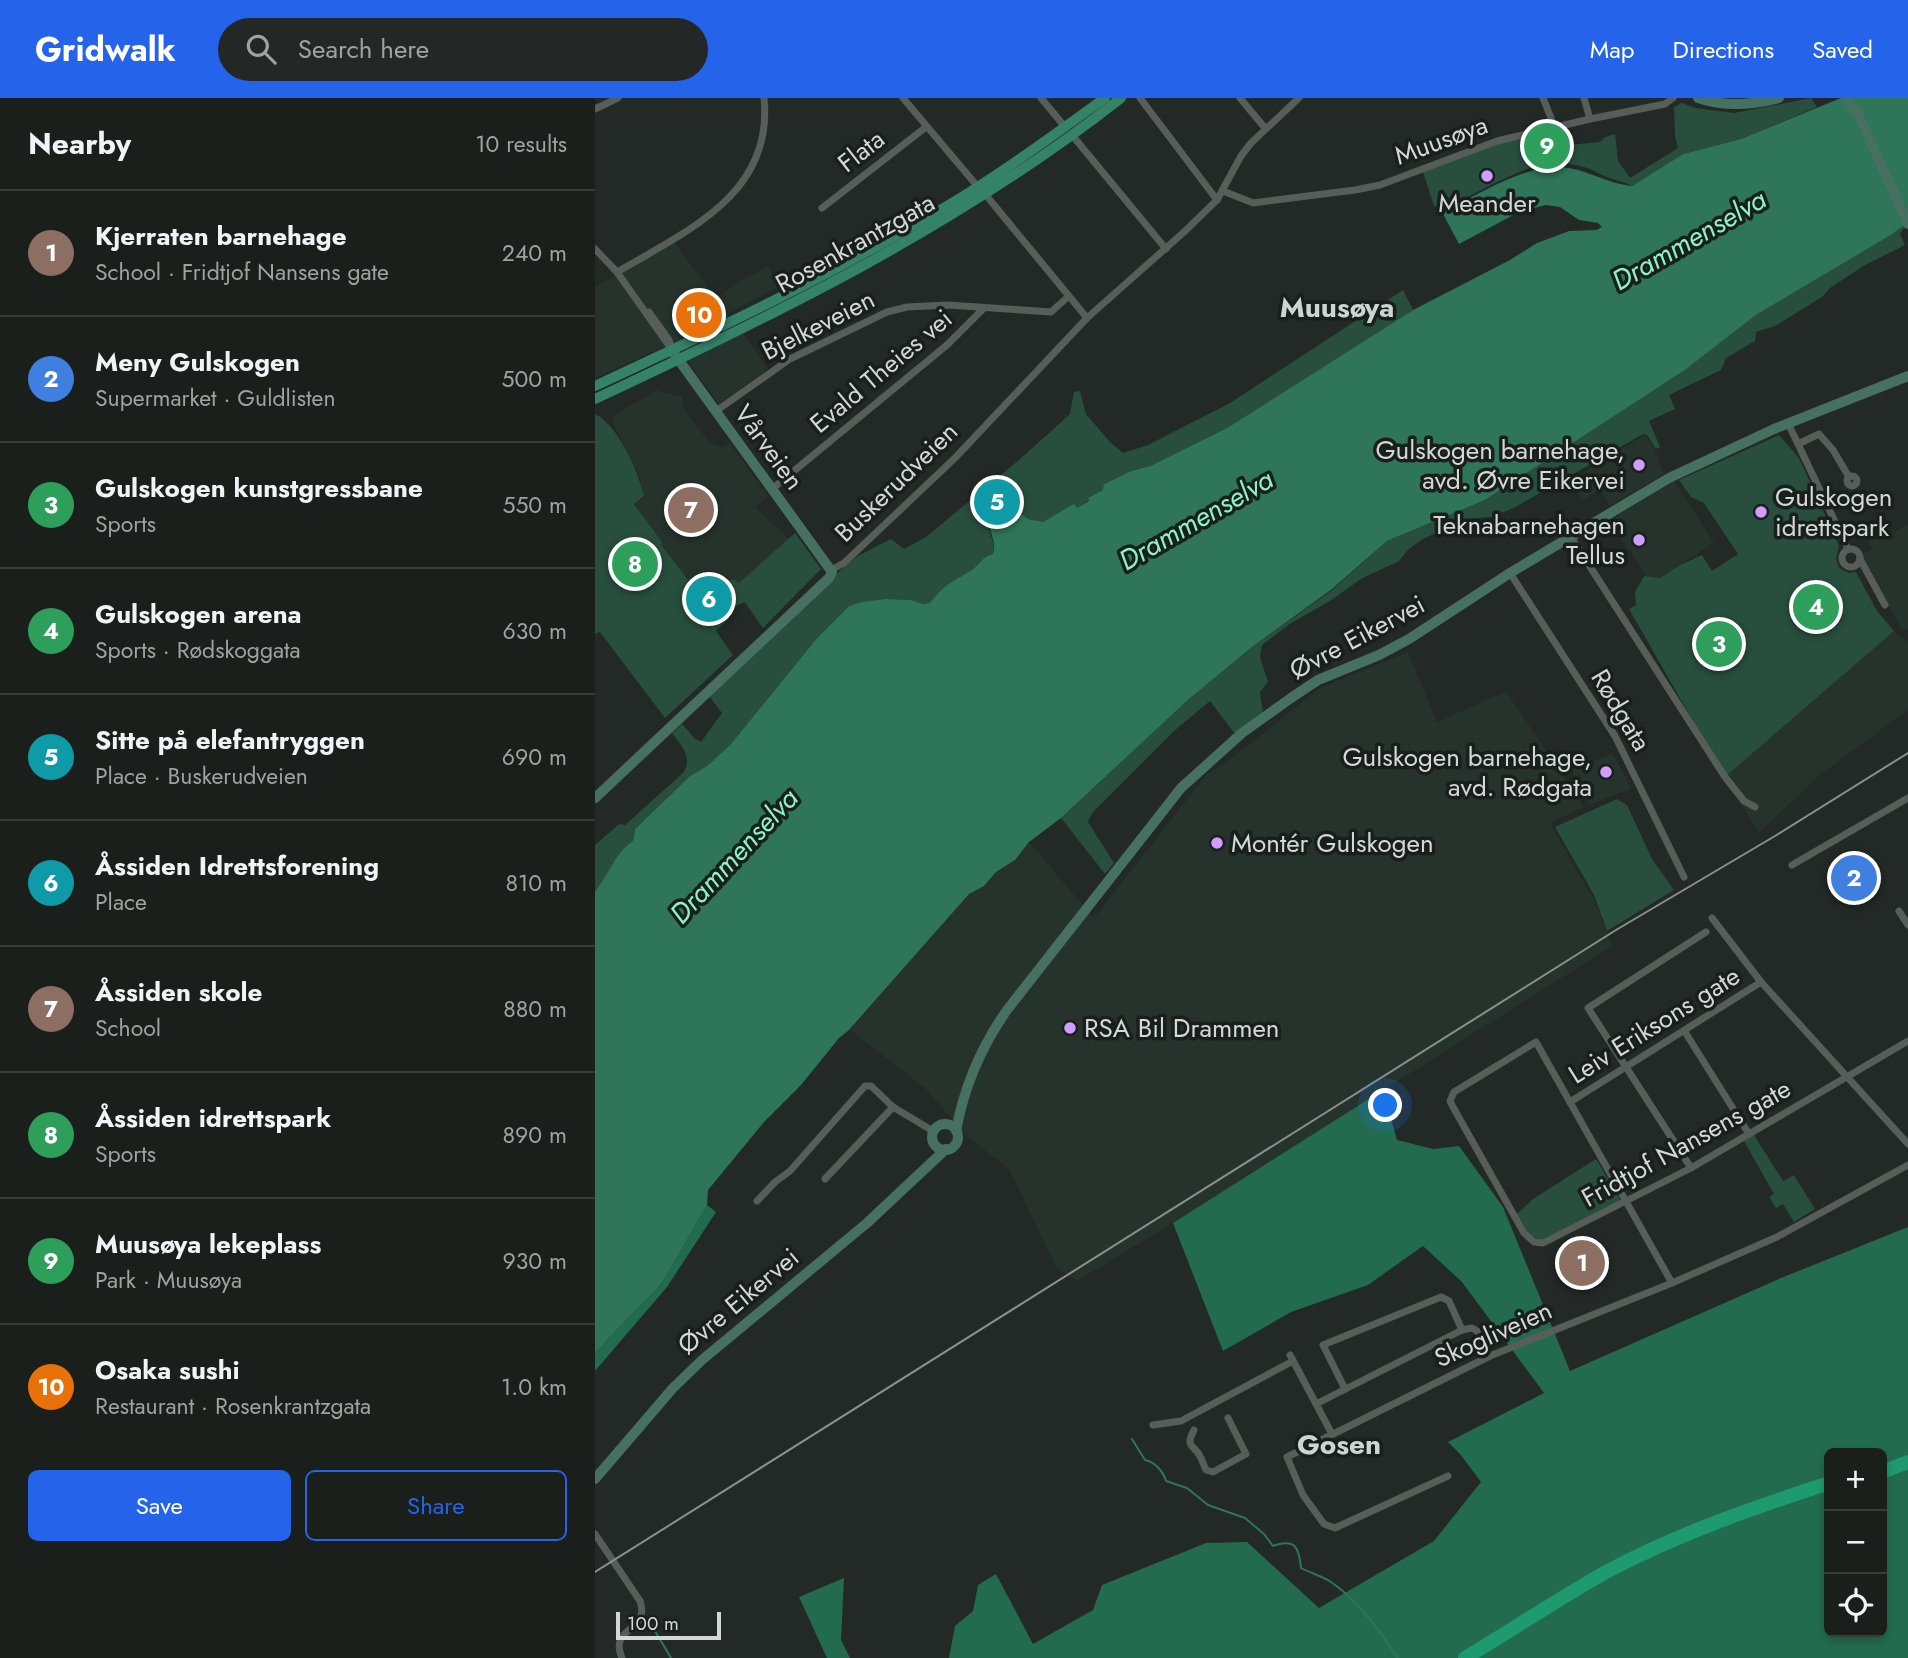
<!DOCTYPE html>
<meta charset="utf-8">
<style>
:root{--surface:#1a1f1c;--page:#232725;--text:#f1f3f6;--muted:#9fa2a3;--line:#383d3b;--accent:#2563eb}
body{margin:0;font-family:Jost,sans-serif;background:var(--page);color:var(--text)}
.controls{position:absolute;right:21px;bottom:21px;display:grid;overflow:hidden;border-radius:10px;box-shadow:0 4px 10px #0003}
.controls button{width:63px;height:63px;display:grid;place-items:center;padding:0;border:0;border-bottom:2px solid var(--line);background:var(--surface);color:var(--text);font:35px sans-serif}
.scale{position:absolute;left:21px;bottom:18px;width:105px;box-sizing:border-box;padding-left:7px;border:4px solid #d3d7d5;border-top:0;font-size:19px;line-height:24px;white-space:nowrap;color:#d3d7d5;-webkit-text-stroke:5px #191f1c;paint-order:stroke}
.you{position:absolute;left:791px;top:1008px;width:24px;height:24px;margin:-18px;border:5px solid #fff;border-radius:50%;background:#1a73e8;box-shadow:0 0 0 10px #1a73e833}
.badge{display:grid;place-items:center;width:46px;height:46px;border-radius:50%;background:var(--accent);color:#fff;font-size:23px;font-weight:700}
.pin{position:absolute;translate:-50% -50%;border:4px solid #fff;box-shadow:0 2px 7px #0006}
.list{margin:0;padding:0;list-style:none}
h2{display:flex;justify-content:space-between;align-items:center;height:91px;margin:0;padding:0 28px;font-size:30px}
h2 small{font-size:23px;font-weight:400;color:var(--muted)}
.list li{display:grid;grid-template-columns:46px 1fr auto;gap:21px;align-items:center;box-sizing:border-box;height:126px;padding:0 28px;border-top:2px solid var(--line)}
.list b{display:block;font-size:26px;white-space:nowrap}
.list p{margin:0;font-size:23px;white-space:nowrap;color:var(--muted)}
.list em{font-size:23px;font-style:normal;color:var(--muted)}
.actions{display:flex;gap:14px;padding:21px 28px}
.actions a{flex:1;padding:16px 0;border:2px solid var(--accent);border-radius:10px;text-align:center;font-size:24px;color:var(--accent)}
.actions .main{background:var(--accent);color:#fff}
.icon{flex:none;width:38px;height:38px;fill:none;stroke:currentColor;stroke-width:2;stroke-linecap:round;stroke-linejoin:round}
.map{position:relative;flex:none;width:1313px;height:1560px;overflow:hidden}
header{display:flex;align-items:center;gap:42px;box-sizing:border-box;height:98px;padding:0 35px;background:var(--accent);color:#fff}
header strong{font-size:33px}
nav{display:flex;gap:38px;margin-inline-start:auto;font-size:24px}
.search{width:490px;height:63px;background:var(--page);display:flex;align-items:center;gap:18px;box-sizing:border-box;padding:0 24px;border-radius:38px;color:var(--muted);font-size:26px}
main{display:flex}
aside{flex:1;background:var(--surface)}
.map>svg:first-child{display:block}
</style>
<header>
<strong>Gridwalk</strong>
<div class="search"><svg class="icon" aria-label="search" viewBox="0 0 24 24"><circle cx="10" cy="10" r="6"/><path d="M15 15l6 6"/></svg>Search here</div>
<nav><a>Map</a><a>Directions</a><a>Saved</a></nav>
</header>
<main>
<aside>
<h2>Nearby<small>10 results</small></h2>
<ul class="list">
<li><span class="badge" style="background:#8d6e63">1</span><div><b>Kjerraten barnehage</b><p>School · Fridtjof Nansens gate</p></div><em>240 m</em></li>
<li><span class="badge" style="background:#3f7fe0">2</span><div><b>Meny Gulskogen</b><p>Supermarket · Guldlisten</p></div><em>500 m</em></li>
<li><span class="badge" style="background:#2e9e5b">3</span><div><b>Gulskogen kunstgressbane</b><p>Sports</p></div><em>550 m</em></li>
<li><span class="badge" style="background:#2e9e5b">4</span><div><b>Gulskogen arena</b><p>Sports · Rødskoggata</p></div><em>630 m</em></li>
<li><span class="badge" style="background:#0f9aa8">5</span><div><b>Sitte på elefantryggen</b><p>Place · Buskerudveien</p></div><em>690 m</em></li>
<li><span class="badge" style="background:#0f9aa8">6</span><div><b>Åssiden Idrettsforening</b><p>Place</p></div><em>810 m</em></li>
<li><span class="badge" style="background:#8d6e63">7</span><div><b>Åssiden skole</b><p>School</p></div><em>880 m</em></li>
<li><span class="badge" style="background:#2e9e5b">8</span><div><b>Åssiden idrettspark</b><p>Sports</p></div><em>890 m</em></li>
<li><span class="badge" style="background:#2e9e5b">9</span><div><b>Muusøya lekeplass</b><p>Park · Muusøya</p></div><em>930 m</em></li>
<li><span class="badge" style="background:#e8710a">10</span><div><b>Osaka sushi</b><p>Restaurant · Rosenkrantzgata</p></div><em>1.0 km</em></li>
</ul>
<div class="actions"><a class="main">Save</a><a>Share</a></div>
</aside>
<div class="map">
<svg width="1313" height="1560" viewBox="0 0 1313 1560">
<rect width="100%" height="100%" fill="#222926"/>
<!-- built -->
<g fill="#26332d">
<path d="M 79,144 L 121,201 L 143,184 L 173,168 L 184,188 L 134,215 L 173,271 L 124,306 L 79,244 L 0,280 L 0,189 Z"/>
<path d="M 61,292 L 87,299 L 90,313 L 115,345 L 127,349 L 135,345 L 173,398 L 160,409 L 225,470 L 165,528 L 149,504 L 134,511 L 113,495 L 97,487 L 66,447 L 40,406 L 49,399 L 45,380 L 16,320 Z"/>
<path d="M 1049,337 L 1057,346 L 1069,376 L 1015,408 L 1005,392 L 987,402 L 977,385 L 978,381 Z"/>
<path d="M 1079,383 L 1119,445 L 1064,480 L 1051,478 L 1019,429 L 1014,432 L 1009,426 Z"/>
<path d="M 1313,426 L 1313,531 L 1307,532 L 1267,456 L 1277,451 L 1273,442 L 1292,437 Z"/>
<path d="M 1299,533 L 1313,544 L 1313,612 L 1226,676 L 1164,735 L 1130,679 Z"/>
<path d="M 813,554 L 842,624 L 911,593 L 989,709 L 955,725 L 998,800 L 1017,848 L 578,1125 L 482,1183 L 461,1169 L 414,1071 L 373,1039 L 330,990 L 255,932 L 374,796 L 389,788 L 401,774 L 420,762 L 434,744 L 499,820 L 612,676 L 637,660 L 725,590 Z"/>
<path d="M 1018,655 L 1035,688 L 1035,691 L 994,707 L 976,672 Z"/>
</g>
<!-- green -->
<g fill="#284e3e">
<path d="M 1216,0 L 1222,9 L 1146,41 L 1088,56 L 1037,88 C 1028,83 1021,83 1012,79 C 1005,77 999,72 992,70 C 950,57 921,75 884,93 C 869,101 856,109 839,108 L 827,71 L 865,56 L 945,34 L 958,34 L 962,48 L 1005,44 L 1010,39 L 1020,36 L 1023,63 L 1035,80 L 1083,50 L 1080,38 L 1079,9 L 1087,5 L 1100,10 L 1139,15 Z"/>
<path d="M 1313,124 L 1313,129 L 1308,131 L 1305,136 L 1310,147 L 1270,167 L 1235,190 L 1227,199 L 1180,228 L 1161,234 L 1160,243 L 1131,260 L 1126,272 L 1074,297 L 1080,311 L 1054,323 L 1065,349 L 1061,351 L 1052,337 L 1048,336 L 919,410 L 896,419 L 871,421 L 826,442 L 813,452 L 804,463 L 766,481 L 735,503 L 696,525 L 667,547 L 665,559 L 673,584 L 665,594 L 668,615 L 640,636 L 615,603 L 579,633 L 497,715 L 493,724 L 519,765 L 510,776 L 466,720 L 594,601 L 657,549 L 737,492 L 792,443 L 890,402 L 1090,272 L 1161,217 L 1296,137 Z"/>
<path d="M 808,192 L 818,212 L 632,330 L 555,368 L 536,373 L 509,386 L 509,392 L 493,400 L 494,402 L 482,411 L 479,407 L 448,424 L 433,421 C 424,411 403,401 395,418 C 389,430 402,443 398,456 C 386,459 385,467 375,473 C 356,485 350,485 335,505 L 328,506 L 316,502 L 290,501 L 266,504 L 254,508 L 222,540 L 135,647 L 112,668 L 95,678 L 40,731 L 38,743 C 19,755 15,776 0,793 L 0,747 L 24,726 L 30,727 L 88,675 C 98,660 87,648 77,635 L 87,626 L 100,641 L 106,644 L 127,615 L 114,598 L 250,468 L 263,458 L 296,441 L 309,451 L 331,439 L 424,362 L 475,316 L 479,294 L 485,293 L 491,316 L 515,344 L 528,355 L 553,347 L 635,305 Z"/>
<path d="M 0,316 C 24,328 43,373 49,398 L 39,406 L 67,444 L 66,447 L 97,487 L 106,486 L 113,495 L 120,491 L 122,494 L 137,481 L 144,485 L 200,435 L 226,471 L 168,530 L 150,504 L 134,511 L 134,521 L 121,533 L 138,557 L 70,620 L 5,534 L 0,536 Z"/>
<path d="M 1184,337 L 1204,360 L 1244,448 L 1241,461 L 1244,470 L 1254,475 L 1261,474 L 1282,513 L 1299,533 L 1130,679 L 1034,511 L 1041,507 L 1040,494 L 1049,478 L 1065,480 L 1085,467 L 1107,457 L 1117,473 L 1143,456 L 1109,405 L 1096,399 L 1084,382 Z"/>
<path d="M 1022,701 L 1032,707 L 1057,761 L 1079,792 L 1012,833 L 999,797 L 960,729 Z"/>
<path d="M 1159,1037 L 1188,1083 L 1199,1077 L 1220,1111 L 1199,1124 L 1188,1106 L 1181,1110 L 1174,1099 L 1179,1096 L 1149,1043 Z"/>
<path d="M 1001,1061 L 1024,1099 L 1024,1104 L 946,1142 L 935,1138 L 922,1116 L 938,1101 Z"/>
</g>
<!-- forest -->
<g fill="#236b4f" fill-rule="evenodd">
<path d="M 788,992 L 802,1042 L 838,1051 L 864,1048 L 908,1109 L 975,1273 L 1186,1180 L 1313,1129 L 1313,1560 L 354,1560 L 360,1528 L 378,1513 L 383,1487 L 401,1476 L 438,1546 L 498,1512 L 507,1487 L 611,1445 L 652,1444 L 724,1510 L 839,1443 L 886,1384 L 865,1356 L 853,1344 L 949,1295 L 867,1184 L 828,1148 L 773,1187 L 696,1214 L 628,1253 L 578,1125 ZM 1234,1355 L 1287,1355 L 1287,1534 L 1234,1534 Z"/>
<path d="M 112,1107 L 121,1114 L 72,1189 L 0,1273 L 0,1255 L 67,1185 Z"/>
<path d="M 249,1480 L 246,1542 L 255,1560 L 232,1560 L 204,1499 Z"/>
</g>
<!-- water -->
<path fill="#2f7559" d="M 1246,0 L 1313,0 L 1313,124 L 1296,137 L 1161,217 L 1090,272 L 890,402 L 792,443 L 737,491 L 657,549 L 594,601 L 466,720 L 434,744 L 420,762 L 401,774 L 389,788 L 374,796 L 254,932 L 244,940 L 206,987 L 169,1024 L 113,1092 L 112,1107 L 67,1185 L 0,1255 L 0,793 C 15,776 19,755 38,743 L 40,731 L 95,678 L 112,668 L 135,647 L 222,540 L 254,508 L 266,504 L 290,501 L 316,502 L 328,506 L 335,505 C 350,485 356,485 375,473 C 385,467 386,459 398,456 C 404,438 383,424 403,409 L 419,409 L 433,421 L 448,424 L 479,406 L 482,410 L 494,403 L 493,400 L 508,392 L 509,386 L 536,373 L 555,368 L 632,330 L 818,212 L 915,162 L 942,145 L 974,133 L 1001,132 L 1007,129 L 1003,125 L 984,122 L 965,109 L 951,107 L 924,114 L 864,146 L 847,114 C 884,97 933,63 974,70 C 996,74 1015,86 1037,88 L 1088,56 L 1146,41 Z"/>
<g fill="none" stroke-linecap="round" stroke-linejoin="round">
<!-- stream -->
<g stroke="#2f7559" stroke-width="2">
<path d="M 537,1341 L 550,1362 C 560,1364 568,1373 571,1383 L 592,1390 L 613,1407 L 650,1420 L 669,1436 L 678,1448 C 701,1440 704,1450 706,1470 C 715,1475 727,1478 736,1484 C 763,1502 785,1534 803,1560"/>
<path d="M 53,1521 L 76,1560"/>
</g>
<!-- street -->
<g stroke="#575e5a" stroke-width="7">
<path d="M 308,0 L 383,89"/>
<path d="M 446,0 L 470,29"/>
<path d="M 545,0 L 622,102"/>
<path d="M 645,0 L 670,30"/>
<path d="M 948,0 L 960,30"/>
<path d="M 989,0 L 995,21"/>
<path d="M 0,11 L 23,0"/>
<path d="M 477,37 L 571,151"/>
<path d="M 628,93 L 658,105 L 760,92 L 785,87 L 902,43 L 995,21 L 1070,6 L 1078,0"/>
<path d="M 390,96 L 492,220"/>
<path d="M 227,110 L 331,29"/>
<path d="M 0,151 L 22,174 L 77,252"/>
<path d="M 22,174 C 92,133 179,96 169,0"/>
<path d="M 54,214 L 74,242 L 77,251"/>
<path d="M 121,313 L 195,261 L 292,214 L 312,209 L 353,207 L 456,214 L 474,198"/>
<path d="M 1193,325 L 1253,451"/>
<path d="M 1203,346 L 1224,336 L 1238,352 L 1254,379"/>
<circle cx="1257" cy="383" r="5"/>
<path d="M 177,391 L 352,247 L 388,211"/>
<path d="M 976,439 L 1130,679 L 1149,703 L 1160,709"/>
<circle cx="1256" cy="460" r="9"/>
<path d="M 1265,461 L 1290,507"/>
<path d="M 236,472 L 249,465 L 360,360 L 492,220 L 589,134 L 622,102 L 646,58 L 656,45 L 704,0"/>
<path d="M 915,475 L 1020,638 L 1089,779"/>
<path d="M 1197,767 L 1313,700"/>
<path d="M 1304,813 L 1313,827"/>
<path d="M 1117,820 L 1166,884 L 1313,1046"/>
<path d="M 1090,934 L 1154,1036"/>
<path d="M 975,1004 L 1166,884"/>
<path d="M 1096,1070 L 993,910 L 1111,834"/>
<path d="M 230,1081 L 298,1009 L 338,1033"/>
<path d="M 162,1103 L 180,1084 L 195,1073 L 270,988 L 276,988 L 298,1009"/>
<path d="M 1077,1185 L 941,944 L 859,994 L 855,1003 L 858,1009 L 929,1135 L 939,1144 L 948,1145 L 1096,1070 L 1313,943"/>
<path d="M 695,1257 L 737,1336"/>
<path d="M 750,1291 L 728,1247 L 846,1199 L 854,1203 L 867,1232"/>
<path d="M 721,1306 L 867,1232 L 877,1230 L 882,1233 L 895,1258"/>
<path d="M 558,1327 L 586,1323 L 698,1263"/>
<path d="M 599,1332 C 589,1351 600,1346 606,1360 C 608,1364 609,1368 611,1372 L 618,1374 L 651,1356 L 633,1320"/>
<path d="M 853,1378 L 740,1430 L 729,1426 L 708,1397 L 692,1359 L 895,1258 L 1077,1185 L 1182,1139 L 1313,1067"/>
<path d="M 0,1436 L 45,1503 C 56,1534 13,1528 27,1560"/>
</g>
<!-- secondary -->
<g stroke="#467061" stroke-width="10">
<path d="M 1103,0 C 1129,9 1157,7 1184,0"/>
<path d="M 1252,0 L 1264,18 L 1313,126"/>
<path d="M 0,700 L 234,480 L 237,474 L 78,254"/>
<circle cx="350" cy="1039" r="13"/>
<path d="M 361,1033 C 369,989 386,949 412,912 L 586,690 L 647,635 L 696,600 L 723,582 L 784,557 L 814,541 L 915,475 L 1074,380 L 1179,331 L 1313,278"/>
<path d="M 0,1381 L 78,1290 L 107,1262 L 272,1125 L 351,1051"/>
</g>
<!-- primary -->
<g stroke="#348267" stroke-width="10">
<path d="M 0,288 C 118,233 235,178 347,111 C 403,78 456,39 510,0"/>
<path d="M 0,301 C 184,215 366,126 526,0"/>
</g>
<!-- highway -->
<g stroke="#1d9a70" stroke-width="14">
<path d="M 1287,1374 L 1313,1364"/>
<path d="M 870,1560 C 917,1532 963,1501 1011,1474 C 1082,1436 1158,1410 1234,1385"/>
</g>
<!-- rail -->
<path stroke="#8b908e" stroke-width="2" d="M 0,1474 L 1021,832 L 1180,738 L 1313,655"/>
</g>
<!-- markers -->
<g fill="#d09dff" stroke="#191f1c" stroke-width="2.5">
<circle cx="892" cy="78" r="7"/>
<circle cx="1044" cy="367" r="7"/>
<circle cx="1166" cy="414" r="7"/>
<circle cx="1044" cy="442" r="7"/>
<circle cx="1011" cy="674" r="7"/>
<circle cx="622" cy="745" r="7"/>
<circle cx="475" cy="930" r="7"/>
</g>
<g text-anchor="middle" dominant-baseline="central" stroke-width="7" stroke-linejoin="round" paint-order="stroke">
<!-- street labels -->
<g font-size="26" fill="#d3d7d5" stroke="#191f1c">
<text transform="translate(846 42) rotate(-20)">Muusøya</text>
<text transform="translate(266 53) rotate(-38)">Flata</text>
<text transform="translate(260 145) rotate(-29)">Rosenkrantzgata</text>
<text transform="translate(223 227) rotate(-27)">Bjelkeveien</text>
<text transform="translate(286 273) rotate(-40)">Evald Theies vei</text>
<text transform="translate(174 349) rotate(54)">Vårveien</text>
<text transform="translate(301 384) rotate(-44)">Buskerudveien</text>
<text transform="translate(762 539) rotate(-28)">Øvre Eikervei</text>
<text transform="translate(1026 612) rotate(59)">Rødgata</text>
<text transform="translate(1059 927) rotate(-32)">Leiv Eriksons gate</text>
<text transform="translate(1091 1045) rotate(-29)">Fridtjof Nansens gate</text>
<text transform="translate(143 1203) rotate(-40)">Øvre Eikervei</text>
<text transform="translate(898 1236) rotate(-24)">Skogliveien</text>
</g>
<!-- poi labels -->
<g font-size="26" fill="#d3d7d5" stroke="#191f1c" text-anchor="end">
<text x="892" y="105" text-anchor="middle">Meander</text>
<text x="1030" y="352">Gulskogen barnehage,<tspan x="1030" dy="30">avd. Øvre Eikervei</tspan></text>
<text x="1180" y="399" text-anchor="start">Gulskogen<tspan x="1180" dy="30">idrettspark</tspan></text>
<text x="1030" y="427">Teknabarnehagen<tspan x="1030" dy="30">Tellus</tspan></text>
<text x="997" y="659">Gulskogen barnehage,<tspan x="997" dy="30">avd. Rødgata</tspan></text>
<text x="636" y="745" text-anchor="start">Montér Gulskogen</text>
<text x="489" y="930" text-anchor="start">RSA Bil Drammen</text>
</g>
<!-- water labels -->
<g font-size="28" font-style="italic" fill="#8df2c6" stroke="#191f1c">
<text transform="translate(1094 142) rotate(-30)">Drammenselva</text>
<text transform="translate(601 422) rotate(-30)">Drammenselva</text>
<text transform="translate(139 758) rotate(-47)">Drammenselva</text>
</g>
<!-- neighbourhood labels -->
<g font-size="28" font-weight="bold" fill="#ccd5d0" stroke="#191f1c">
<text x="742" y="209">Muusøya</text>
<text x="744" y="1346">Gosen</text>
</g>
</g>
</svg>
<div class="controls">
<button>+</button>
<button>−</button>
<button><svg class="icon" aria-label="locate" viewBox="0 0 24 24"><circle cx="12" cy="12" r="6"/><path d="M12 2v4M12 18v4M2 12h4M18 12h4"/></svg></button>
</div>
<div class="scale">100 m</div>
<div class="you"></div>
<div class="pin badge" style="left:987px;top:1165px;background:#8d6e63">1</div>
<div class="pin badge" style="left:1259px;top:780px;background:#3f7fe0">2</div>
<div class="pin badge" style="left:1124px;top:546px;background:#2e9e5b">3</div>
<div class="pin badge" style="left:1221px;top:509px;background:#2e9e5b">4</div>
<div class="pin badge" style="left:402px;top:404px;background:#0f9aa8">5</div>
<div class="pin badge" style="left:114px;top:501px;background:#0f9aa8">6</div>
<div class="pin badge" style="left:96px;top:412px;background:#8d6e63">7</div>
<div class="pin badge" style="left:40px;top:466px;background:#2e9e5b">8</div>
<div class="pin badge" style="left:952px;top:48px;background:#2e9e5b">9</div>
<div class="pin badge" style="left:104px;top:217px;background:#e8710a">10</div>
</div>
</main>
